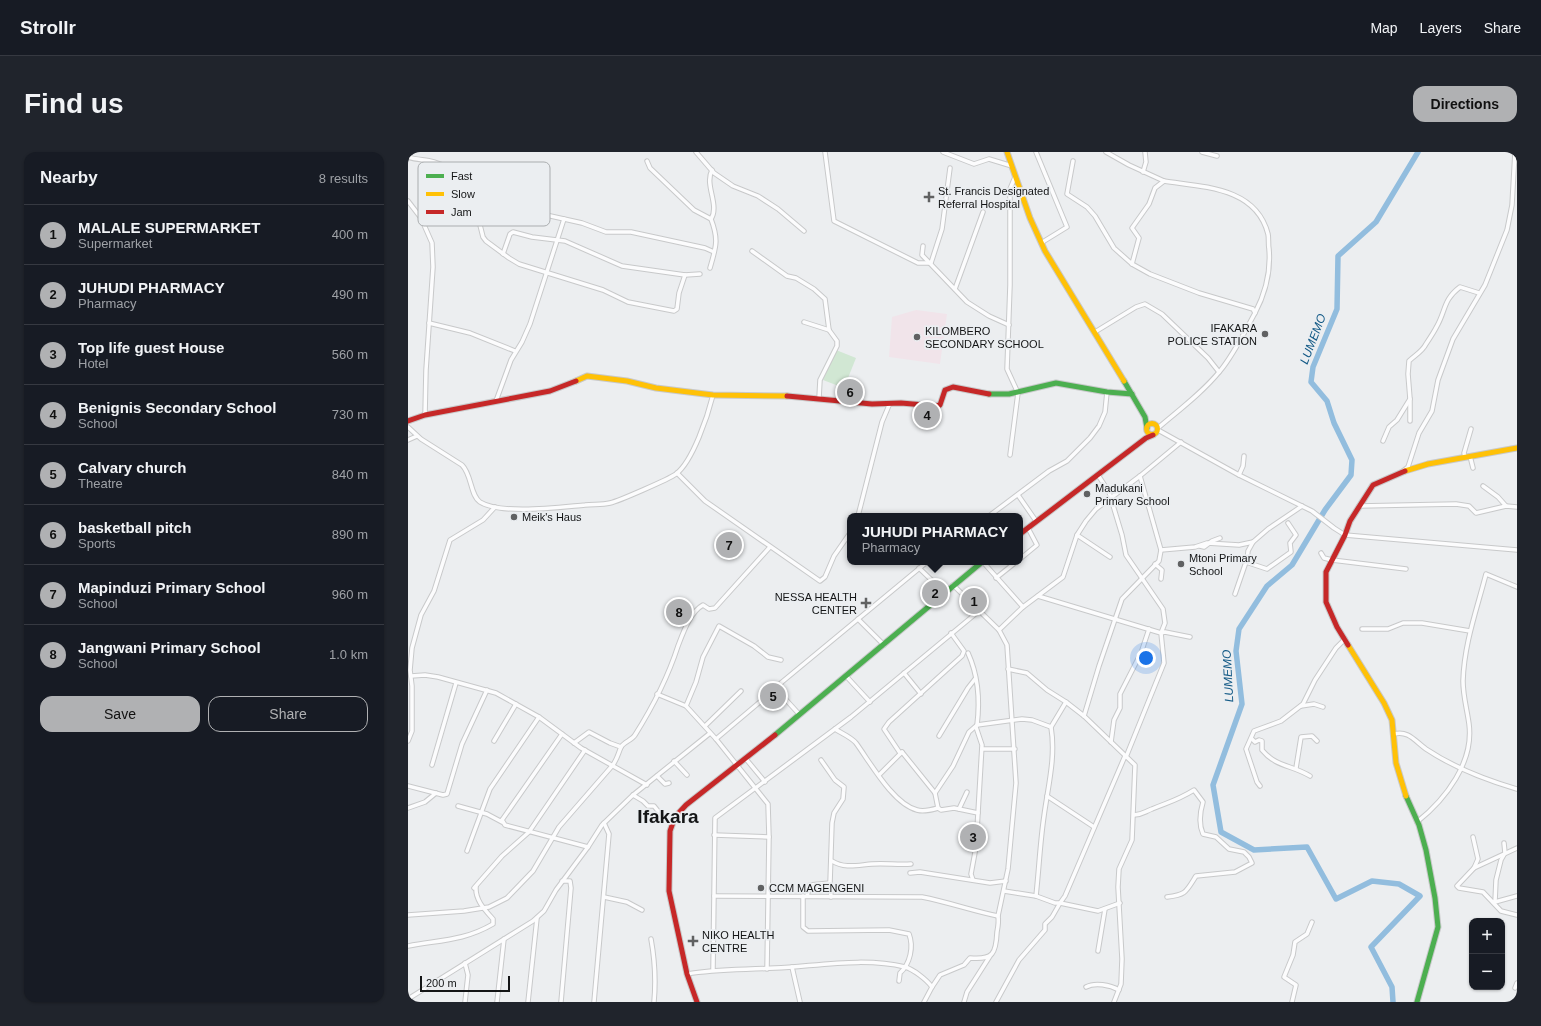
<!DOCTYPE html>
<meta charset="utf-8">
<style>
:root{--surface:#171b24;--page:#20242c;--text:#f1f3f6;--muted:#9ea1a6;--line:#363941;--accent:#b0b1b3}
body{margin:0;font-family:Arial,sans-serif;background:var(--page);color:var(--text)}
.controls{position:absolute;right:12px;bottom:12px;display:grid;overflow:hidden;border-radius:8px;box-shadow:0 1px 3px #0004}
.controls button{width:36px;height:36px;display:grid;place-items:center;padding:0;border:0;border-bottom:1px solid var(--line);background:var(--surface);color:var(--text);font:20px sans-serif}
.scale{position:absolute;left:12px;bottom:10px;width:90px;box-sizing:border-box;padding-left:4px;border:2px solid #141516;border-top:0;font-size:11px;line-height:14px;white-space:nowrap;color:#141516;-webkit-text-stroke:3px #ebeef1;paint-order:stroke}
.you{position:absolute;left:738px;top:506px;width:14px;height:14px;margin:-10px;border:3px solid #fff;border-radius:50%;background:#1a73e8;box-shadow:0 0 0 6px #1a73e833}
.badge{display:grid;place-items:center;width:26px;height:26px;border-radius:50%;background:var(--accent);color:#111;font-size:13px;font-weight:700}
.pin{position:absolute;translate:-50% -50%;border:2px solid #fff;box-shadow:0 1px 4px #0006}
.popup{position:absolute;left:439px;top:361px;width:176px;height:52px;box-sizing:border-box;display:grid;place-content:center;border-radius:8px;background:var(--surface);filter:drop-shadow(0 1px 3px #0005);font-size:13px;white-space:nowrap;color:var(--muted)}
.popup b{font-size:15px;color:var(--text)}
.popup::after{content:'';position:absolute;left:50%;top:100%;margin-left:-8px;border:8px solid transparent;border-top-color:var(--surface)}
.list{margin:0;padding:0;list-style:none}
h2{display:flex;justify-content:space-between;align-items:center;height:52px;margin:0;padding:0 16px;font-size:17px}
h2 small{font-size:13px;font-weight:400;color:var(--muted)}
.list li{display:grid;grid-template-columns:26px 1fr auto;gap:12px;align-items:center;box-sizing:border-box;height:60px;padding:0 16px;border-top:1px solid var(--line)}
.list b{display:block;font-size:15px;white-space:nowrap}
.list p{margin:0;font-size:13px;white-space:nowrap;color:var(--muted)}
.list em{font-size:13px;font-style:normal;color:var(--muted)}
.actions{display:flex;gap:8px;padding:12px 16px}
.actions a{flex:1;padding:9px 0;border:1px solid var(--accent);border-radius:12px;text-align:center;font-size:14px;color:var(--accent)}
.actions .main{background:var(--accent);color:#111}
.map{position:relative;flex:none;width:1109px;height:850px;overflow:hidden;border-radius:12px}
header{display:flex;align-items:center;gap:24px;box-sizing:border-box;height:56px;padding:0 20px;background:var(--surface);border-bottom:1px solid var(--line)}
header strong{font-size:19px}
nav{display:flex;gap:22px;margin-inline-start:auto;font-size:14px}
.intro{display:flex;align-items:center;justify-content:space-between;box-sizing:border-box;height:96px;padding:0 24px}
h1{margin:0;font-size:28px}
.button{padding:10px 18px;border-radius:12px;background:var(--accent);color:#111;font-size:14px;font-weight:700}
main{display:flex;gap:24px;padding:0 24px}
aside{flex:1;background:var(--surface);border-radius:12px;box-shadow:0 1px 3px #0004}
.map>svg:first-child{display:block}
</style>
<header>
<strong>Strollr</strong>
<nav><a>Map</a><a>Layers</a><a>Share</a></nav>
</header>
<div class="intro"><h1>Find us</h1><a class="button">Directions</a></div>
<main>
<aside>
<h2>Nearby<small>8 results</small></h2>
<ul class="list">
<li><span class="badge">1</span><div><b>MALALE SUPERMARKET</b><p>Supermarket</p></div><em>400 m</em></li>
<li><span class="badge">2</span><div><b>JUHUDI PHARMACY</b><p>Pharmacy</p></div><em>490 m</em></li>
<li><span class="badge">3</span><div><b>Top life guest House</b><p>Hotel</p></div><em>560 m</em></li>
<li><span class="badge">4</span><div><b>Benignis Secondary School</b><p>School</p></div><em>730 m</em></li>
<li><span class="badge">5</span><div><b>Calvary church</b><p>Theatre</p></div><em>840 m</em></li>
<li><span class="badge">6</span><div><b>basketball pitch</b><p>Sports</p></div><em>890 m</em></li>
<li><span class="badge">7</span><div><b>Mapinduzi Primary School</b><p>School</p></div><em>960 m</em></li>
<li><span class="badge">8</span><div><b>Jangwani Primary School</b><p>School</p></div><em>1.0 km</em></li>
</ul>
<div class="actions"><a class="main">Save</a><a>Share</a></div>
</aside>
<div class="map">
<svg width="1109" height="850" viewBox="0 0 1109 850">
<rect width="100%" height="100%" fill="#eceef0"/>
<!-- education -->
<path fill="#f1e4ea" d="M 508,158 L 539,162 L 532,212 L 481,205 L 484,165 Z"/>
<!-- green -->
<g fill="#d1e7d3">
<path d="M 428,198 L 448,206 L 436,236 L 415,228 Z"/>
<path d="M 437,236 L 448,238 L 447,245 L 436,243 Z"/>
</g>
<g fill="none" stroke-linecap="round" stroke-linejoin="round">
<!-- river -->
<path stroke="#92bdde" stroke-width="5.5" d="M 985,850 L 984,835 L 963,795 L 1012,744 L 991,732 L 964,729 L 928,747 L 899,695 L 846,698 L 813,680 L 805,633 L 834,552 L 828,499 L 831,477 L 859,434 L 884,413 L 917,358 L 943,323 L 944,308 L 926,271 L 919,249 L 903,230 L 905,215 L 929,157 L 930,104 L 968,70 L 1010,0"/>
<!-- street casing -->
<g stroke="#c8c9ca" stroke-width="5.5">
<g id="street">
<path d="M 288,0 L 306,21 L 325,34 L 350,44 L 370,57 L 396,79"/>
<path d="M 417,0 L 426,69 L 510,111 L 523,111 L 534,77 L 542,16"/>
<path d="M 535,0 L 566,12 L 581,7 L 604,14"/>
<path d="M 628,0 L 659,75 L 633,91"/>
<path d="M 698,0 L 721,13 L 756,29"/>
<path d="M 794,0 L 809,4"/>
<path d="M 0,5 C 12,9 26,7 37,15 C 41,18 46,22 49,25 C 55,34 57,43 66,47 L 174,71 L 198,80 L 223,80 L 297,96 L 306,100"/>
<path d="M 239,9 L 242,16 L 286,58 L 303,67"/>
<path d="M 665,9 L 659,42 L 679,55 L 687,64 L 706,96 L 724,112 L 742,122 L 791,141 L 845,157 L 847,161 C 836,181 826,202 812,219 C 794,241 771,258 750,276"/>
<path d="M 735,20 L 738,10 L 737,0"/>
<path d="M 0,49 L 13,66 L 24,91 L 25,115 L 18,218 L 17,263"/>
<path d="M 73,49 L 71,69 L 75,85 L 78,89 L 101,106 L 111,112 L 195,138 L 220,150 L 266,159 L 269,157 L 271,141 L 277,123"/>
<path d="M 515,94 L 514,103 L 559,150 L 581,164 L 601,173"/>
<path d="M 344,99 L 379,124 L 388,126 L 406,137 L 417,147 L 421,178 L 429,189 L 429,194 L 412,228 L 411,246"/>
<path d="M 95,102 L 102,82 L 105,80 L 124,85 L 157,89 L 214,114 L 277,123 L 292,122"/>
<path d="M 724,112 L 731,86 L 724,76 L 741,52 L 747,36 L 756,29 C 795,35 848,35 860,82 C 861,86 860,92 861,97 C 863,120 858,140 847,161"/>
<path d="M 302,116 C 308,95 311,88 303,67 C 312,53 296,33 304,18"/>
<path d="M 547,137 L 575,60"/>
<path d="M 396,170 L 421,178"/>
<path d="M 21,171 L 62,181 L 107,199"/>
<path d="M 687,180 L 728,155 L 737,152 L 754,162 L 800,206 L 811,220"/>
<path d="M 1002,247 L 1002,269"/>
<path d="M 88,249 L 103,208 L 114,190 L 122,172 L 156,67"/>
<path d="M 0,275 L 13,287 L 54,313 C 64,323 62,343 72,350 C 93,363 153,355 177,353 C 185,352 194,353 202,351 C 211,349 261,327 268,322 C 285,309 300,263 305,243"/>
<path d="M 750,278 L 831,323 L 904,359 L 926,376 L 937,383 L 1109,398"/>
<path d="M 0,288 L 9,284"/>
<path d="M 975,289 L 981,275 L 989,268 L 1002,247 L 1000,222 L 1001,209 C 1007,203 1014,200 1018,192 C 1022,186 1026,180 1029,174 C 1038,158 1035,148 1052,135 L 1071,141"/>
<path d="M 602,303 L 610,241 L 599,217 L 602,133 L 602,37 L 607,25"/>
<path d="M 1062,304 L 1065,316"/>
<path d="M 1057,305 L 1056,301 L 1063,277"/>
<path d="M 995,319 L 1000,315 L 1011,281 L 1024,259 L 1030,228 L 1045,187 L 1077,133 L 1099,78 L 1104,53 L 1107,0"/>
<path d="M 269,321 L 297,349 L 412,429 L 417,425 L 426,404 L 442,381"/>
<path d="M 690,323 L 701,340 L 714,383 L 718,403 L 755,457 L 757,471 L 753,481 L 757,480 L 782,485"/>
<path d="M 831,323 L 835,314 L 836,304"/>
<path d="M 1075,334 L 1090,345 L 1098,354"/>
<path d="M 610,343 L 628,369"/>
<path d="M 951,354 L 1048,352 L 1061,354 L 1068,361 L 1098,354 L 1109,355"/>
<path d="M 450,364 L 474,270 L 482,251"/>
<path d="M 581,364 L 641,319 L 659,309 L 682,286 L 691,274 L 697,260 L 699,240"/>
<path d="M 669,383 L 702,405"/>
<path d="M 792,394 L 796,395 L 804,389 L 812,386"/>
<path d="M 753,398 L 787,395 L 799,391 L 831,393 L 845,390 L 860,377 L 894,354"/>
<path d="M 913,401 L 916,406 L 924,408"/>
<path d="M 612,407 L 629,393 L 620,376"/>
<path d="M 924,408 L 998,417"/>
<path d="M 839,410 L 840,399 L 845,390"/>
<path d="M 747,412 L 754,418 L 753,427"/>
<path d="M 511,416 L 536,440"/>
<path d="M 588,426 L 608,410"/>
<path d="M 545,433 L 591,478 L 615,455 L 575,410"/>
<path d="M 827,442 L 838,410 L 859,417 L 883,400 L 882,391 L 888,383 L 880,371"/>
<path d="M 630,444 L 753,481 L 756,511 L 718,605"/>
<path d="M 615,455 L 655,425 L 669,383 L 678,369 L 688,357 L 732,324 L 773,290"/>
<path d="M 450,467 L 476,493"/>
<path d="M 954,477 L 980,477 L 995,471 L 1014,471 L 1062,479"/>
<path d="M 560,501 C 570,523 572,549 569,573"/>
<path d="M 600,517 L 619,521 L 639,538 L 658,550 L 676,564 L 727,613 L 724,688 L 711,717 L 710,735 L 714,807 L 713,832 L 706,850"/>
<path d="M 496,521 L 513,542"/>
<path d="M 3,524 L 17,523 L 30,525 L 88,541 L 131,565 L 173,596 L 239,633"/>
<path d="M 438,524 L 462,550"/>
<path d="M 249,542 L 278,554 L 308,587 L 360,652 L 361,685 L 359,817"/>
<path d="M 278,554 L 288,530 L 295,505 L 311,474 L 346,494 L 360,505 L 373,508"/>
<path d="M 893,554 L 906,552 L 915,555"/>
<path d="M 391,562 L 370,539 L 370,534 L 374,530 L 519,410"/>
<path d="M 676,564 L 691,514 L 714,447 L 751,409 L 753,398 L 732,324"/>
<path d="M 297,574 L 333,539"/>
<path d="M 427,577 C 433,581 443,585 448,591 C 462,610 485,652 509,658 C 516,660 523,658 530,656 L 527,641 L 545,614 L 561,580 L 569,573 L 614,567 L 624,568 L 643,575"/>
<path d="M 154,582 L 94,668 L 97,673 L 180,695"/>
<path d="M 986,582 C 1000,578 1007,589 1018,597 C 1045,615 1078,628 1109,637"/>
<path d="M 531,584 L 560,536 L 567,527"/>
<path d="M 308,587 L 353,549"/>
<path d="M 844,587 L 847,590 L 851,588 L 854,589 L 854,598 C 868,615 884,613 902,624"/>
<path d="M 0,589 L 4,579 L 4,534 L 2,518 L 4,496 L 13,463 L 26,439 L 42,388 L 75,368 L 87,355"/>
<path d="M 86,589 L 108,552"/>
<path d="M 703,590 L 706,568 L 712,556 L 712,542 L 733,501 L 741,477"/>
<path d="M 166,591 L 181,580 L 202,591 L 213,595"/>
<path d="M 574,597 L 607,597"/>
<path d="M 494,600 L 492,601 L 476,577 L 481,570 L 554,504 L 556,499 L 543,481"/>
<path d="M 338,607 L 357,630"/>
<path d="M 413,608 L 427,628 L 436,635 L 435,647 L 426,661 L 424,671 L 422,731 L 423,745"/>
<path d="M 266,609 L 279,623"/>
<path d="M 24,613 L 48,531"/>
<path d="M 888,616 L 893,585 L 904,584 L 909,589"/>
<path d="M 471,623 L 494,600 L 527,641"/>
<path d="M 249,624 L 257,632 L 261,631"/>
<path d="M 0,634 L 35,643 L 39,642 L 54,592 L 79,538"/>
<path d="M 852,634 L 849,630 L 838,597 L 846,579 L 873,569 L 895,552 L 907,528 L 928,496 L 937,487"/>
<path d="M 225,643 L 235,649 L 240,654 L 246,654 L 254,664"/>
<path d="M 639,644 L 686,675"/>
<path d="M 50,654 L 79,662 L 94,670 L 94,668"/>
<path d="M 0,656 L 17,650 L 28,641"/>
<path d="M 530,656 L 533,658 L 546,656 L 570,661"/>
<path d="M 551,657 L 559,640"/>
<path d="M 726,663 C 736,662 736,660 744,657 C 761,650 770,648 786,638 L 795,650 C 792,660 791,673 795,682 L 808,685 L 821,697 L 836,700 L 841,705 L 844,711 L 827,720 L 788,724 C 778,740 778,743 759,745"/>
<path d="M 1009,670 C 1038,647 1066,610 1061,572 C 1059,557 1055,544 1055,529 C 1056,492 1069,457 1078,422 L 1109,435"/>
<path d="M 306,683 L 361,685"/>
<path d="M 1065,685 L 1070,707 L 1066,716"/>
<path d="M 1109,696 L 1066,716 L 1049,734 L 1051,736 L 1075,740 L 1093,759 L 1109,763"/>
<path d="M 59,699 L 82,637 L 131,565"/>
<path d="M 424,709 C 437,717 450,713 464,712 C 477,711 490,713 503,712"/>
<path d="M 502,721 L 512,720 L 582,731 L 598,729"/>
<path d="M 565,728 L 563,722 L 568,695 L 574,593 L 568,575"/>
<path d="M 66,736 L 94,704 L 121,680 L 177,598"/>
<path d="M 596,739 L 628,744 L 647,751 L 652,751 L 657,744 L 717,604"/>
<path d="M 306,744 L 514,745 C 540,750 565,759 590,764 L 600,717 L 608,631 L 599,493 L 591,478"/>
<path d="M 395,744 L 395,775 L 400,779 L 481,778 L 501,782 C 506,795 502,812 492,821 L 491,829"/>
<path d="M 399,744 L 402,733 L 422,731"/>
<path d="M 628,744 C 631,717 632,691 636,664 C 640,634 648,605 643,575 L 658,550"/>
<path d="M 196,745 L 219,750 L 234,758"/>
<path d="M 1085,750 L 1087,750 L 1088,728 L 1093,708 L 1097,701 L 1096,691"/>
<path d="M 1087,750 L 1109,744"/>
<path d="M 0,763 L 56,759 L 81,755 L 99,746 L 125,719 L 151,675 L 204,614 C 209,608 210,602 213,595 C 216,590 224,588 227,583 C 244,556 260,525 270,494 C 275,481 282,460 295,453 L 301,457 L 307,456 L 362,395"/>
<path d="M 243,787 C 247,809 248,828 246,850"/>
<path d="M 0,794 C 31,788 56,789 85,772 L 85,767 C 77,758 67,748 68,735"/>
<path d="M 690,799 L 697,757"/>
<path d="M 57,811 L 60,823 L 57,850"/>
<path d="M 384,815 L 392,850"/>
<path d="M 305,817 L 307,666 L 443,565 L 571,459"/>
<path d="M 279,822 C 309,817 337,818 367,816 C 409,814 456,805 497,815 C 505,817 519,828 524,835 L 516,850"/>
<path d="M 524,835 L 532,823 L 556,813 L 562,806 C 585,808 588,802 589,780 C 590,775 591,770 590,764"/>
<path d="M 678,835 C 687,830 702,833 711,838"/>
<path d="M 1107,836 L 1109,831"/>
<path d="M 0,847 L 125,769 L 136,759 L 148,738 L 180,695 L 194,673 L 225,643 L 301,582"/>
<path d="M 89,850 L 96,787"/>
<path d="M 120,850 L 129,766"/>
<path d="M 153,850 L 163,736 L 162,729 L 154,729"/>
<path d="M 186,850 L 201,682 L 196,671"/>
<path d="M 556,850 L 559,840 L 582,804"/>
<path d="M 588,850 L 611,808 L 637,778 L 637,772 L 644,765 L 652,751 L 690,759 L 712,751"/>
<path d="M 884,850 L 888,833 L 876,825 L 885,803 L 887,790 L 899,782 L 904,770"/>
</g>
</g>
<!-- fast casing -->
<g stroke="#c8c9ca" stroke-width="7">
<g id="fast">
<path d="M 716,229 L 737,265 L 739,276"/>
<path d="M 581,242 L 601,242 L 648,231 L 699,240 L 724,242"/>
<path d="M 367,583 L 574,410"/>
<path d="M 998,644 L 1011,673 L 1018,698 L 1027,746 L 1030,775 L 1009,850"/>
</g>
</g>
<!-- slow casing -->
<g stroke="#c8c9ca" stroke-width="7">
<g id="slow">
<path d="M 599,0 L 622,66 L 637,99 L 716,229"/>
<path d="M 168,229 L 179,224 L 219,229 L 248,236 L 305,243 L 379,244"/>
<circle cx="744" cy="277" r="5.5"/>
<path d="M 997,319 L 1020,312 L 1109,296"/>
<path d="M 940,493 L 976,551 L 984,568 L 988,611 L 998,644"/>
</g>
</g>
<!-- jam casing -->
<g stroke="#c8c9ca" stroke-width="7">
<g id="jam">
<path d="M 379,244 L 464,252 L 493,251 L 528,254 L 532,253 L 537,238 L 545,235 L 581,242"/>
<path d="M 0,269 L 17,263 L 142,239 L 168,229"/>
<path d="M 612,382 L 738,286 L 745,283"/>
<path d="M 940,493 L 929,475 L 918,450 L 918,420 L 937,383 L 942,369 L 965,333 L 997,319"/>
<path d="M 289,850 L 279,822 L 261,739 L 262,679 L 267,665 L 278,653 L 367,583"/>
</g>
</g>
<!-- street -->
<use href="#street" stroke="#fcfcfd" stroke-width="3.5"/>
<!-- fast -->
<use href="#fast" stroke="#4caf50" stroke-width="5"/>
<!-- slow -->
<use href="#slow" stroke="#ffc107" stroke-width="5"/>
<!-- jam -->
<use href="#jam" stroke="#c62828" stroke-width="5"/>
</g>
<!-- markers -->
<g fill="#606162" stroke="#ebeef1" stroke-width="1.5">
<path d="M519 39h4v4h4v4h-4v4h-4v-4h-4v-4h4z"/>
<circle cx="857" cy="182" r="4"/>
<circle cx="509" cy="185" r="4"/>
<circle cx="679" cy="342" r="4"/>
<circle cx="106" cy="365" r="4"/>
<circle cx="773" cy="412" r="4"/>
<path d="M456 445h4v4h4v4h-4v4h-4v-4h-4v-4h4z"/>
<circle cx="353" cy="736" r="4"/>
<path d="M283 783h4v4h4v4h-4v4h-4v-4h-4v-4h4z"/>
</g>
<g text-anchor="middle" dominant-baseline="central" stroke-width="3.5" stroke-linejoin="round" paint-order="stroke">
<!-- poi labels -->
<g font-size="11" fill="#141516" stroke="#ebeef1" text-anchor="start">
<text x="530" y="39">St. Francis Designated<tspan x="530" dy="13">Referral Hospital</tspan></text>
<text x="849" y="176" text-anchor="end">IFAKARA<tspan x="849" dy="13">POLICE STATION</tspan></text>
<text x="517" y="179">KILOMBERO<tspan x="517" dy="13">SECONDARY SCHOOL</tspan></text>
<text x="687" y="336">Madukani<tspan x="687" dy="13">Primary School</tspan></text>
<text x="114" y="365">Meik's Haus</text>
<text x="781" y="406">Mtoni Primary<tspan x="781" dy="13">School</tspan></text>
<text x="449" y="445" text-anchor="end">NESSA HEALTH<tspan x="449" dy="13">CENTER</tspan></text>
<text x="361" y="736">CCM MAGENGENI</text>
<text x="294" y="783">NIKO HEALTH<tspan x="294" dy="13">CENTRE</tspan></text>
</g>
<!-- water labels -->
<g font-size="12" font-style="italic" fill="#145a86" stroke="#ebeef1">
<text transform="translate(905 187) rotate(-69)">LUMEMO</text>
<text transform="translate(820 524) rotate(-93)">LUMEMO</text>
</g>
<!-- town labels -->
<g font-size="19" font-weight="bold" fill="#141516" stroke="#ebeef1">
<text x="260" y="664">Ifakara</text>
</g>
</g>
<!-- legend -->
<rect x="10" y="10" width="132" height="64" rx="6" fill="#ebeef1" stroke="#aaadaf" stroke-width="1"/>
<rect x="18" y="22" width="18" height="4" fill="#4caf50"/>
<rect x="18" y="40" width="18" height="4" fill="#ffc107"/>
<rect x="18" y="58" width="18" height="4" fill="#c62828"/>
<g font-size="11" fill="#141516">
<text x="43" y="28">Fast</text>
<text x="43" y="46">Slow</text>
<text x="43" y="64">Jam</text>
</g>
</svg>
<div class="controls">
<button>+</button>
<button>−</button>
</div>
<div class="scale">200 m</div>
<div class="you"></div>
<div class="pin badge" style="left:566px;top:449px">1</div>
<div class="pin badge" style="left:527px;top:441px">2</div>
<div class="popup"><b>JUHUDI PHARMACY</b>Pharmacy</div>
<div class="pin badge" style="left:565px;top:685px">3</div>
<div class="pin badge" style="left:519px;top:263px">4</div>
<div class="pin badge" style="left:365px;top:544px">5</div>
<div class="pin badge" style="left:442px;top:240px">6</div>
<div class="pin badge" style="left:321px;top:393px">7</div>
<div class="pin badge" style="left:271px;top:460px">8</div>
</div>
</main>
